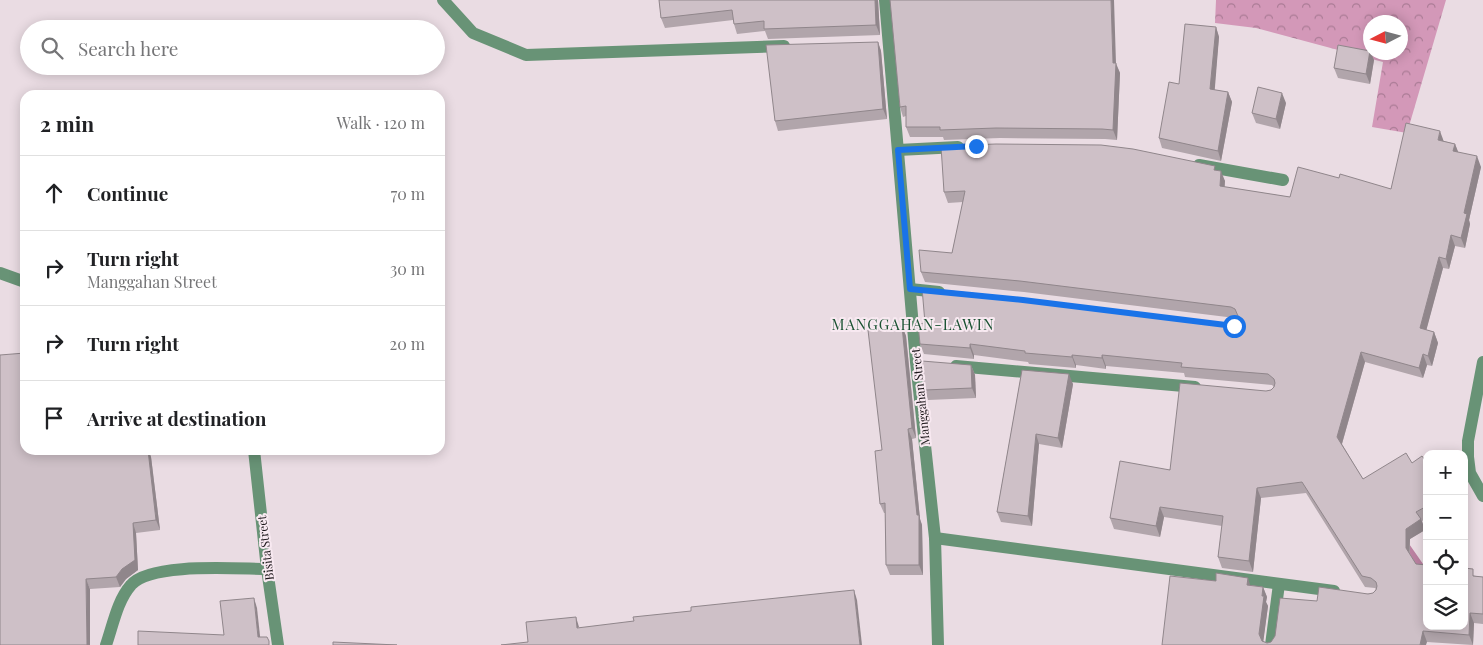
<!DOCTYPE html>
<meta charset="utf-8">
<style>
:root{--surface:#fff;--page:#f2f2f2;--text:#202124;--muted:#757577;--line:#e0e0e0}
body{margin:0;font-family:"Playfair Display",serif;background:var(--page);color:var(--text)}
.controls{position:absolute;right:15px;bottom:15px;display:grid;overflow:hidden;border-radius:10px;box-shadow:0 2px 12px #0003}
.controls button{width:45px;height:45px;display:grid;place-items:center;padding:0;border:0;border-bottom:1px solid var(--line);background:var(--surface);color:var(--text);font:25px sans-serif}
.compass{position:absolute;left:1363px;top:15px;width:45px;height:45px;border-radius:50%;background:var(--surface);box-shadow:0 2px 12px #0003;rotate:264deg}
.stop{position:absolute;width:15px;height:15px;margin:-11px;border:4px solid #1a73e8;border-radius:50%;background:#fff}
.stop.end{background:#1a73e8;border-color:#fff;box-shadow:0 1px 5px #0008}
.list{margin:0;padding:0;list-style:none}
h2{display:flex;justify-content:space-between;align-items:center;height:65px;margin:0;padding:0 20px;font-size:21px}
h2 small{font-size:16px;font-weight:400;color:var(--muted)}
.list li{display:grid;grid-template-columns:32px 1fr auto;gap:15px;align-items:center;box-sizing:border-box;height:75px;padding:0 20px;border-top:1px solid var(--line)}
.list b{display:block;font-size:19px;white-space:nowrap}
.list p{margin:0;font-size:16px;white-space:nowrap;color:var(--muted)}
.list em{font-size:16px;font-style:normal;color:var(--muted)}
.icon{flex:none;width:28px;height:28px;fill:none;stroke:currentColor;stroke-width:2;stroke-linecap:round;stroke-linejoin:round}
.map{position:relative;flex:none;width:1483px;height:645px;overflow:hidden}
.search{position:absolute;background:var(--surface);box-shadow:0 2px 12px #0003;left:20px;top:20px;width:425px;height:55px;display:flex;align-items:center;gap:12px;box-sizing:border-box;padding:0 18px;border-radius:28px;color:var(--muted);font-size:19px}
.panel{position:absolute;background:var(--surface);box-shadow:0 2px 12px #0003;left:20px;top:90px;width:425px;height:365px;border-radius:15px}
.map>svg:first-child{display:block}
</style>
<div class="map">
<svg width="1483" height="645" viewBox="0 0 1483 645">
<defs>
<pattern id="forest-crowns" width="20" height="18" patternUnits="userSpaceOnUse" patternTransform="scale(1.25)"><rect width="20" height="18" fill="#d398b8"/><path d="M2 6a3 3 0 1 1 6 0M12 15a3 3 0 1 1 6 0" fill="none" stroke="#aa7b95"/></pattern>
</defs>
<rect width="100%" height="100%" fill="#eadce3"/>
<!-- forest -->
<path fill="url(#forest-crowns)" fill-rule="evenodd" d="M 1216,0 L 1446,0 L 1407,133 L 1372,127 L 1383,62 L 1256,28 L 1215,23 ZM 1370,22 L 1400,22 L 1400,52 L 1370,52 Z"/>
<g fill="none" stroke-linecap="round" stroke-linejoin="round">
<!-- stream -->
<path stroke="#bb81a1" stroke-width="9" d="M 1403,543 L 1419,566 L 1427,589"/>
<!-- service -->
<g stroke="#689376" stroke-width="12">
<path d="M 0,273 L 25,282"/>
<path d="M 106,645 C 113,625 117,601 131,585 C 150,562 238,569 267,569"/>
<path d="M 1271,645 L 1279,584"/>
</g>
<!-- minor -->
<g stroke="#689376" stroke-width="12">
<path d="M 443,0 L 473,33 L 526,55 L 784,46"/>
<path d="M 898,150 L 958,147"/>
<path d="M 1199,165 L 1283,180"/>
<path d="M 910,289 L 939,292"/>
<path d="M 1483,362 L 1468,441 L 1468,457 L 1470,473 L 1483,496"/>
<path d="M 956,366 L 1195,387"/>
<path d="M 254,450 L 267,569 L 278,645"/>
<path d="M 935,538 L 1334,591"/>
</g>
<!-- tertiary -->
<path stroke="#689376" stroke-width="12" d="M 885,0 L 916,362 L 935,538 L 938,645"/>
</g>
<!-- wall -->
<g fill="#b1a5ab">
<path d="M 659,0 L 878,0 L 880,35 L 768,39 L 765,31 L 737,34 L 734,24 L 733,20 L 665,28 L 661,18 Z"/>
<path d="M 1216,27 L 1219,37 L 1214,90 L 1228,92 L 1232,102 L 1221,161 L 1162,148 L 1159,138 L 1179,84 Z"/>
<path d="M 878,42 L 881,51 L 887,119 L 778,131 L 775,121 Z"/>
<path d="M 1370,52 L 1374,60 L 1370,84 L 1338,78 L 1334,68 Z"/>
<path d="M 1116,63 L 1120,73 L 1117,140 L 1105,139 L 1000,138 L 944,140 L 943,137 L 910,137 L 906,127 L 906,116 L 903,117 L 900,107 Z"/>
<path d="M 1286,103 L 1280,129 L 1256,123 L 1252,113 Z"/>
<path d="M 1444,141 L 1455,144 L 1458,152 L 1481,167 L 1469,220 L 1470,224 L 1465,248 L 1455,246 L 1449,269 L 1443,268 L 1426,330 L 1434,332 L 1438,343 L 1432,366 L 1427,365 L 1423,378 L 1365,362 L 1342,444 L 1363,479 L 1412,463 L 1427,463 L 1427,518 L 1422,521 L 1425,530 L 1410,539 L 1410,554 L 1416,564 L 1476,576 L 1483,577 L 1483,624 L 1474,623 L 1473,645 L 1427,642 L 1162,645 L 1250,585 L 1263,587 L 1267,597 L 1266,602 L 1268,606 L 1263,641 L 1267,643 L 1271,642 L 1317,601 L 1373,593 L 1376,589 L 1375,588 L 1365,587 L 1306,493 L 1261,498 L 1253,572 L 1222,568 L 1218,557 L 1222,526 L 1164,517 L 1160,537 L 1114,529 L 1110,518 L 1266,391 L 1271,390 L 1274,387 L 1272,385 L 1185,377 L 1184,373 L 1106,366 L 1106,369 L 1076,365 L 1076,368 L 1029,364 L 1028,362 L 974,355 L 974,359 L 924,354 L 920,344 L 1229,324 L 1236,321 L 1237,319 L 1235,318 L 1024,292 L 925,282 L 921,272 L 952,253 L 963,202 L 948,203 L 944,192 L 1216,170 L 1225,181 L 1225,187 L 1290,197 L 1339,178 L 1391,189 Z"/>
<path d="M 902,326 L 906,336 L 916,438 L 912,439 L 920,519 L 922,525 L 923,575 L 890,575 L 886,565 L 885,513 L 884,513 L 880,504 L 882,450 Z"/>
<path d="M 971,365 L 975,375 L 976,398 L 928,400 L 925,390 Z"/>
<path d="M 1022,370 L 1073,384 L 1062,448 L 1039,444 L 1032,526 L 1001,522 L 997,512 Z"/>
<path d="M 25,450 L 101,450 L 101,453 L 127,450 L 149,450 L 151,457 L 160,530 L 136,533 L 138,570 L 126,579 L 120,587 L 90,589 Z"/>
</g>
<!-- shaded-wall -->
<g fill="#90868b">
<path d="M 875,0 L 878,0 L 880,35 L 876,25 Z"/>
<path d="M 1111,0 L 1114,0 L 1116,64 L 1120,73 L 1117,140 L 1113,130 L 1113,63 Z"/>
<path d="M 1216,27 L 1219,37 L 1214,99 L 1210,89 Z"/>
<path d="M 878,42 L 881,51 L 887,119 L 883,109 Z"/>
<path d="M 1370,51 L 1374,60 L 1370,84 L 1366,74 Z"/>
<path d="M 1228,92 L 1232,102 L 1221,161 L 1218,151 Z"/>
<path d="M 1282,93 L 1286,103 L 1280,129 L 1276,119 Z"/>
<path d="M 1440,131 L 1444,142 L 1438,140 Z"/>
<path d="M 1455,144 L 1459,154 L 1453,151 Z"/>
<path d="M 1477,156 L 1481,167 L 1469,220 L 1470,224 L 1465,248 L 1461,238 L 1464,213 Z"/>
<path d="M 1221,171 L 1225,181 L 1223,197 L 1220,186 Z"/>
<path d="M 1451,235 L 1455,246 L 1449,269 L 1446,259 Z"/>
<path d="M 1439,257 L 1443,268 L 1424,339 L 1420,328 Z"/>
<path d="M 902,326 L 906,336 L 916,438 L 912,428 Z"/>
<path d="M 1434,332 L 1438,343 L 1432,366 L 1428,356 Z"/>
<path d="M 970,344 L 974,355 L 974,359 L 970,348 Z"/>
<path d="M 1361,352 L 1365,362 L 1341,447 L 1337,437 Z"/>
<path d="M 1423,354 L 1427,365 L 1423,378 L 1419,368 Z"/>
<path d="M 1072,355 L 1076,365 L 1076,368 L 1072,357 Z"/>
<path d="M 1102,355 L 1106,366 L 1106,369 L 1102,358 Z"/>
<path d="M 971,365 L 975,375 L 976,398 L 972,388 Z"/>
<path d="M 1069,374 L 1073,384 L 1062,448 L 1058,438 Z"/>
<path d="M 908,429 L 912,439 L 920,519 L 922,525 L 923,575 L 919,565 L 917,515 Z"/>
<path d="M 1036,434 L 1039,444 L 1032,526 L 1028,516 Z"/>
<path d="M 98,450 L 101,450 L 101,464 L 98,454 Z"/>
<path d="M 148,450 L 151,457 L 160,530 L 156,520 Z"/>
<path d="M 1257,488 L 1261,498 L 1253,572 L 1249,561 Z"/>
<path d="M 1160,507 L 1164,517 L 1160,537 L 1156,526 Z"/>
<path d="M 1421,519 L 1425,530 L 1410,539 L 1409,559 L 1406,548 L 1406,529 Z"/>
<path d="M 133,523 L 136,533 L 138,570 L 126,579 L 120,587 L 116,577 L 122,569 Z"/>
<path d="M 1248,578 L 1251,588 L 1247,585 Z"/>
<path d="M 86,579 L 90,589 L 90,645 L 87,645 Z"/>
<path d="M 1263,587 L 1267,597 L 1266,602 L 1268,606 L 1263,644 L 1259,634 Z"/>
<path d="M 854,590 L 857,600 L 862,645 L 860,645 Z"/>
<path d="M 254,598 L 257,608 L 261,645 L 258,637 Z"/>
<path d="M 1470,613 L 1474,623 L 1473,645 L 1469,635 Z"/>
<path d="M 576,617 L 579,627 L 577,628 Z"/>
<path d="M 1423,631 L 1427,642 L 1426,645 L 1420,645 Z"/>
</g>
<!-- building -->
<g fill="#cec0c7" stroke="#90868b">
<path d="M 659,0 L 875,0 L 876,25 L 764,29 L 764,21 L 734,24 L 732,10 L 661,18 Z"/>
<path d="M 890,0 L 1111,0 L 1113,63 L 1116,63 L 1113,130 L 1102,129 L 996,128 L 940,130 L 940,127 L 906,127 L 906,106 L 900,107 Z"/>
<path d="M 1185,24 L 1216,27 L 1210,89 L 1228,92 L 1218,151 L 1159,138 L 1169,82 L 1179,84 Z"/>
<path d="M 878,42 L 883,109 L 775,121 L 766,45 Z"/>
<path d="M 1338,45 L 1370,51 L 1366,74 L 1334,68 Z"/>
<path d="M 1258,87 L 1282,93 L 1276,119 L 1252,113 Z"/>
<path d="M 1406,123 L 1440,131 L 1438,140 L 1455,144 L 1453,151 L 1477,156 L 1464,213 L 1467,214 L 1461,238 L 1451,235 L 1446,259 L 1439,257 L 1420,328 L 1434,332 L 1428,356 L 1423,354 L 1419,368 L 1361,352 L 1337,437 L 1363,479 L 1406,453 L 1412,463 L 1422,456 L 1427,463 L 1427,506 L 1416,512 L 1421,519 L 1406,529 L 1406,548 L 1416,564 L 1427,565 L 1427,626 L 1464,626 L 1464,568 L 1473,569 L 1473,576 L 1483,577 L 1483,614 L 1470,613 L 1469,635 L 1423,631 L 1420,645 L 1162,645 L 1170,576 L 1216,581 L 1216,573 L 1248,578 L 1247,585 L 1263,587 L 1262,596 L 1264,596 L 1259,634 L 1262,641 L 1267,643 L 1271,642 L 1275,636 L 1280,598 L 1317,601 L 1319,587 L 1368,594 L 1373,593 L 1376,590 L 1377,586 L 1376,582 L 1371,578 L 1362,576 L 1302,482 L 1257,488 L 1249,561 L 1218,557 L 1223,516 L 1160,507 L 1156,526 L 1110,518 L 1120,461 L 1170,470 L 1180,383 L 1266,391 L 1271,390 L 1274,387 L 1275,383 L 1274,379 L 1268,374 L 1181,367 L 1182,363 L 1102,355 L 1102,358 L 1072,355 L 1072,357 L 1025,353 L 1025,351 L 970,344 L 970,348 L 920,344 L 918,324 L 925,323 L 922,288 L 1018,298 L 1229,324 L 1236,321 L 1238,316 L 1235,309 L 1231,307 L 1020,281 L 921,272 L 919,250 L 952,253 L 965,191 L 944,192 L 941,146 L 996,144 L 1101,145 L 1133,149 L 1215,166 L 1214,170 L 1221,171 L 1220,186 L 1290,197 L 1298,167 L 1339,178 L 1340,174 L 1391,189 Z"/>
<path d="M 902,326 L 912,428 L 908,429 L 917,515 L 919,515 L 919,565 L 886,565 L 885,503 L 880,504 L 875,451 L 882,450 L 868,330 Z"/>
<path d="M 25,353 L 25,450 L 98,450 L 98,454 L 127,450 L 148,450 L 156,520 L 133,523 L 135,560 L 122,569 L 116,577 L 86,579 L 87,645 L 0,645 L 0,355 Z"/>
<path d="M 922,361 L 971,365 L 972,388 L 925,390 Z"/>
<path d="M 1022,370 L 1069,374 L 1058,438 L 1036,434 L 1028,516 L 997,512 Z"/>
<path d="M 854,590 L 860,645 L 501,645 L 528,642 L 526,622 L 576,617 L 577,628 L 634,621 L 633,617 L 691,611 L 691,607 Z"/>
<path d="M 254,598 L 258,637 L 267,637 L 269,641 L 269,645 L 138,645 L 138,631 L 224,635 L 220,601 Z"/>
<path d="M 333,642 L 397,645 L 333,645 Z"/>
</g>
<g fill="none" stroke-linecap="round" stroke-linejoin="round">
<!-- route -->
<path stroke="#1a73e8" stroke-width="6" d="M 976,146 L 898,150 L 910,289 L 1023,300 L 1234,326"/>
</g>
<g text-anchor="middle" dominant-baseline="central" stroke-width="4" stroke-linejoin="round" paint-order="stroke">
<!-- street labels -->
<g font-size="12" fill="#1a1518" stroke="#f8e9f1">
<text transform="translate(920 397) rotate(-96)">Manggahan Street</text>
<text transform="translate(265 548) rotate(-97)">Bisita Street</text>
</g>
<!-- quarter labels -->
<g font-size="15" letter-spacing="1" fill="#1a5232" stroke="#f8e9f1">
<text x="913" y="324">MANGGAHAN-LAWIN</text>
</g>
</g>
</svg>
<div class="controls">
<button>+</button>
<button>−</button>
<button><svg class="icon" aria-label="locate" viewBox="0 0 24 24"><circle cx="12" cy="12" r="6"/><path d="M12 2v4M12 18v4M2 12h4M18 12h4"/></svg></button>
<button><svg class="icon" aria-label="layers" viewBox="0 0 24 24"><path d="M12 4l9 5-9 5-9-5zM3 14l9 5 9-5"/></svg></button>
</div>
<svg class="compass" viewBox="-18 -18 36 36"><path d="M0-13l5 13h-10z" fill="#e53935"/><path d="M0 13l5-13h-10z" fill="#757577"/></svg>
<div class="stop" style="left:1234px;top:326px"></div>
<div class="stop end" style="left:976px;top:146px"></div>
<div class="search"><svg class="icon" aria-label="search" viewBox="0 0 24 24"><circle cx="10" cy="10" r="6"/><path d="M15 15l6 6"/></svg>Search here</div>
<section class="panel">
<h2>2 min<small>Walk · 120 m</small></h2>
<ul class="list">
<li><svg class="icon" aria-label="ahead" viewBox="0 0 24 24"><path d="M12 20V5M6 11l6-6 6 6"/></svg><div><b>Continue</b></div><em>70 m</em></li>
<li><svg class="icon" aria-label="right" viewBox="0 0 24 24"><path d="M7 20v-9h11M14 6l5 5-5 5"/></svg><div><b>Turn right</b><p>Manggahan Street</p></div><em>30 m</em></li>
<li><svg class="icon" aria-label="right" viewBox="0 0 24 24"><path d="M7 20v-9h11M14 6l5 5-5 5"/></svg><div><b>Turn right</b></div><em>20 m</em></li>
<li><svg class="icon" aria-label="arrive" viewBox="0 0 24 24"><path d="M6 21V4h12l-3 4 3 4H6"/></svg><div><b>Arrive at destination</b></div></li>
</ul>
</section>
</div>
